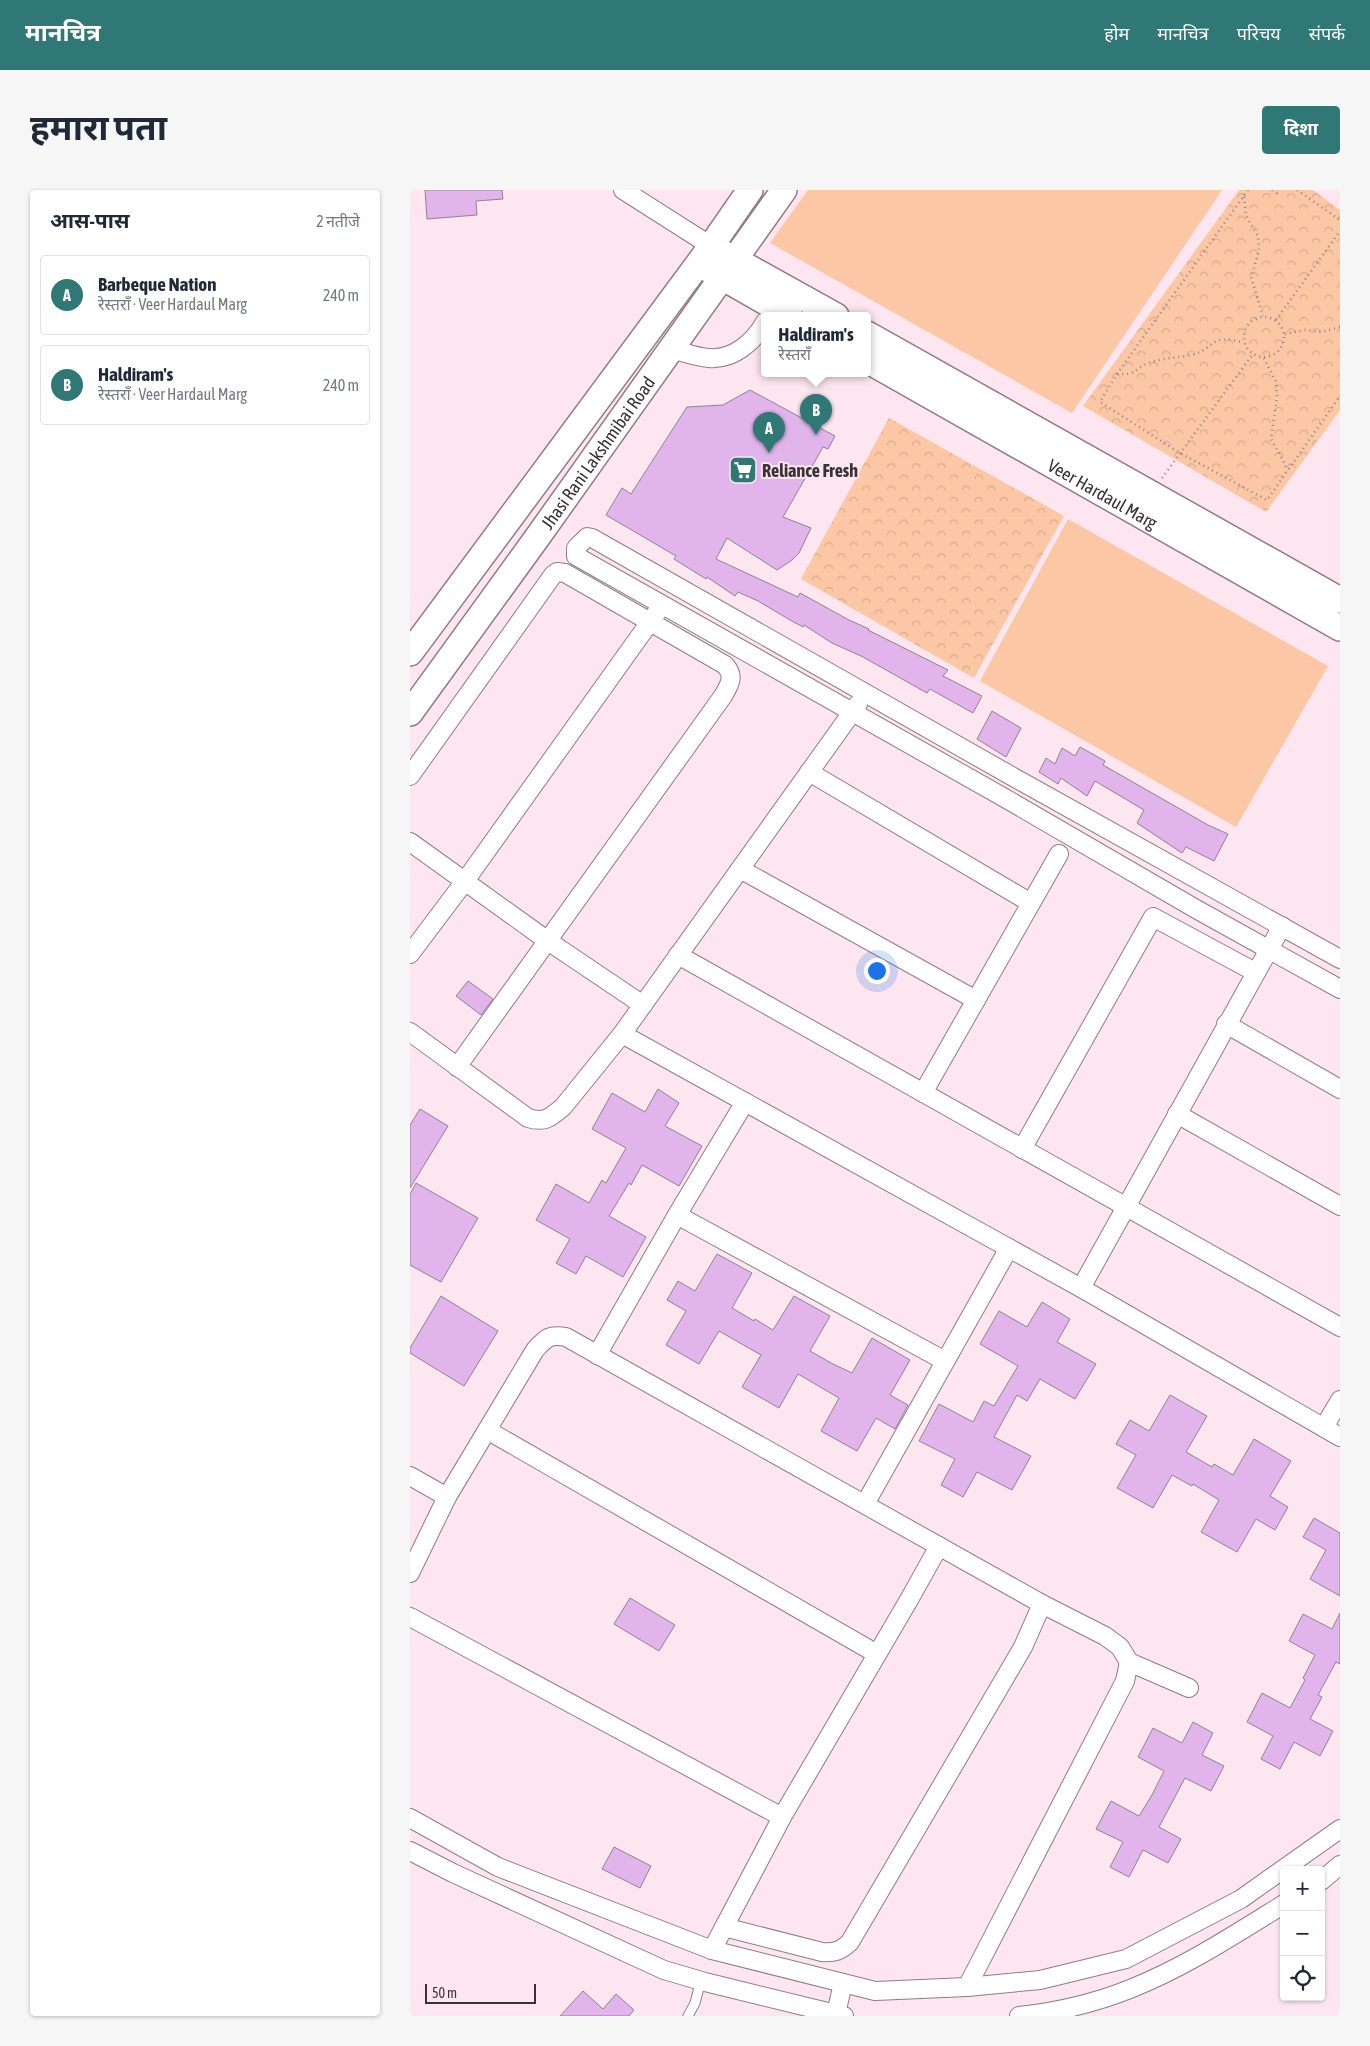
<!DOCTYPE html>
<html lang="hi">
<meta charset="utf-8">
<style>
:root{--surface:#fff;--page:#f6f6f7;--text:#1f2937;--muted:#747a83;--line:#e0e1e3;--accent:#2f7875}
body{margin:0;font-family:"Asap Condensed","Noto Sans Devanagari",sans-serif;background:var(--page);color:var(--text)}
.controls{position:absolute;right:15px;bottom:15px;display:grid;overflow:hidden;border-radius:5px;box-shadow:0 1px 4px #0004}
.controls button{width:45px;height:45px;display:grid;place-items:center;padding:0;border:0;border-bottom:1px solid var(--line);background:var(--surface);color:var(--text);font:25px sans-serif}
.scale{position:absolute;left:15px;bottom:12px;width:111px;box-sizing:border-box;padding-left:5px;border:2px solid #3a3134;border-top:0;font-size:14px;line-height:18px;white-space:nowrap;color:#3a3134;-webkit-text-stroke:4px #fde6ef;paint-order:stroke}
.you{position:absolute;left:466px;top:780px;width:18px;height:18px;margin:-12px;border:4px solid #fff;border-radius:50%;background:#1a73e8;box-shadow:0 0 0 8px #1a73e833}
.badge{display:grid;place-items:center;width:32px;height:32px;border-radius:50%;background:var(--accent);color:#fff;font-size:16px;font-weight:700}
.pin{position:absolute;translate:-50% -41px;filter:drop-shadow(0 1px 2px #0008)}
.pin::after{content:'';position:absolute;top:26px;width:18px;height:15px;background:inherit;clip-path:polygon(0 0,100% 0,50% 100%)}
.popup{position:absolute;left:351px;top:122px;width:110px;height:65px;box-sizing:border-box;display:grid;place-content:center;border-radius:5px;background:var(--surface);filter:drop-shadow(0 1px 4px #0005);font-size:16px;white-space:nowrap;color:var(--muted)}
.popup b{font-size:19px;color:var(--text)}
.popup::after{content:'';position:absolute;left:50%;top:100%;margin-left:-10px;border:10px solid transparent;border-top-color:var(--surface)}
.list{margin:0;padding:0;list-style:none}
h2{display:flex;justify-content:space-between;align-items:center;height:65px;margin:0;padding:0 20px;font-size:21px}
h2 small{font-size:16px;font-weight:400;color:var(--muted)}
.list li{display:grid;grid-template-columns:32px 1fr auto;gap:15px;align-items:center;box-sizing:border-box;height:80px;margin:0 10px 10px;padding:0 10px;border:1px solid var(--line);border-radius:5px}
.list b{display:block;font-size:19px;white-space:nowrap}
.list p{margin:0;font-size:16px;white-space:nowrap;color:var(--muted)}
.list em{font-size:16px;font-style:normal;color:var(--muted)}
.icon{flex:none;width:28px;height:28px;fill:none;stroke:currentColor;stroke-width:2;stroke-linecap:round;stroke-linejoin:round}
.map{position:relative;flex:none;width:930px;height:1826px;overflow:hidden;border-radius:5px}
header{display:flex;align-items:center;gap:30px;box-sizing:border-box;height:70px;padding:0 25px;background:var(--accent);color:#fff}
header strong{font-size:24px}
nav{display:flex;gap:28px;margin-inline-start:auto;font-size:18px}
.intro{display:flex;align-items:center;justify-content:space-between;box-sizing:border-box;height:120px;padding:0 30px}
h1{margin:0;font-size:35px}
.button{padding:12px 22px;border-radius:5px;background:var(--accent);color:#fff;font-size:18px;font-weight:700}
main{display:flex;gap:30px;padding:0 30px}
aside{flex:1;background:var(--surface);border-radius:5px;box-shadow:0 1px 4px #0004}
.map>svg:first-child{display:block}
</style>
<header>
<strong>मानचित्र</strong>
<nav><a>होम</a><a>मानचित्र</a><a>परिचय</a><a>संपर्क</a></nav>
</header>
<div class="intro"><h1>हमारा पता</h1><a class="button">दिशा</a></div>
<main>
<aside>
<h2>आस-पास<small>2 नतीजे</small></h2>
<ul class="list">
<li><span class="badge">A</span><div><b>Barbeque Nation</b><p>रेस्तराँ · Veer Hardaul Marg</p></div><em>240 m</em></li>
<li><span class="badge">B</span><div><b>Haldiram's</b><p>रेस्तराँ · Veer Hardaul Marg</p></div><em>240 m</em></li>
</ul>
</aside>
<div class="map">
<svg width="930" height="1826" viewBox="0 0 930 1826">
<defs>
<pattern id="park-crowns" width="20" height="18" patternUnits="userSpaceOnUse" patternTransform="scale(1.25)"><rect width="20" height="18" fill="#fbc7a4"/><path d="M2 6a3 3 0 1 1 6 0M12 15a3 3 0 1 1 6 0" fill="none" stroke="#d8ab8e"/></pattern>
</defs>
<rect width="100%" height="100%" fill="#fde6ef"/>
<!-- green -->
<g fill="#fbc7a4">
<path d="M 398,0 L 812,0 L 662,223 L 360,53 Z"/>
<path d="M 658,329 L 918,476 L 826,637 L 570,491 Z"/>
</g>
<!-- park -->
<g fill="url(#park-crowns)">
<path d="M 829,0 L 903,0 L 930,20 L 930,220 L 856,322 L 673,216 Z"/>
<path d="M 479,228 L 654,326 L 564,488 L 391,389 Z"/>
</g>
<!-- building -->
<g fill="#e1b5ec" stroke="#8f8292">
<path d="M 15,0 L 92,0 L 93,9 L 66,11 L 67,25 L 17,29 Z"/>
<path d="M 340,200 L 425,246 L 418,259 L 413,257 L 373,327 L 401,338 L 389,363 L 382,370 L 367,380 L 317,348 L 306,369 L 388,407 L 390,403 L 439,430 L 459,439 L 458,440 L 538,480 L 533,486 L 572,506 L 563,523 L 520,499 L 517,503 L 453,467 L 422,453 L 394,435 L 393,437 L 380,430 L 348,411 L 328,402 L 325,406 L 297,387 L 296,389 L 264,369 L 266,366 L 196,325 L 212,298 L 221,304 L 277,217 L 313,215 Z"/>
<path d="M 582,521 L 611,538 L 596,567 L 567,549 Z"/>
<path d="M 670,557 L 695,571 L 693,575 L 798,635 L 818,644 L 804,671 L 776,657 L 772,663 L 727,633 L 734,620 L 685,591 L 677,606 L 651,588 L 648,594 L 629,582 L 636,568 L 645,574 L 652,558 L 665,566 Z"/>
<path d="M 58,791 L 83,809 L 71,825 L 46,806 Z"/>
<path d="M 248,899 L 269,913 L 255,936 L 292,956 L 269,996 L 232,975 L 221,995 L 219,993 L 199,1026 L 236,1047 L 213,1087 L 176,1066 L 166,1084 L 146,1073 L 160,1049 L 126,1030 L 146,994 L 179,1013 L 192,990 L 196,993 L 216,958 L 182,939 L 202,903 L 235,922 Z"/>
<path d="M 10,919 L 38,936 L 0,998 L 0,935 Z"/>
<path d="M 6,993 L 68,1028 L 31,1092 L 0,1075 L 0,1004 Z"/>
<path d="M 307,1064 L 342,1083 L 322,1118 L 344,1131 L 345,1129 L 363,1140 L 384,1106 L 420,1126 L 400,1161 L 423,1174 L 442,1183 L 462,1148 L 500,1170 L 480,1205 L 498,1215 L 485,1239 L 466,1228 L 447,1261 L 411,1241 L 429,1208 L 388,1184 L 369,1218 L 332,1197 L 351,1165 L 309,1141 L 289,1174 L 256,1155 L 276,1121 L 257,1110 L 268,1091 L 285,1101 Z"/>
<path d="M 31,1106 L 88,1141 L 54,1196 L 0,1163 L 0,1158 Z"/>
<path d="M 632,1112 L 660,1129 L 647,1152 L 686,1174 L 665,1209 L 630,1189 L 617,1211 L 607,1205 L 584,1247 L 621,1266 L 602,1300 L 567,1282 L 553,1307 L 531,1295 L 545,1269 L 509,1251 L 529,1214 L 563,1232 L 574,1211 L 584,1216 L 608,1176 L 570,1154 L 589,1121 L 617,1137 Z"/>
<path d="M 760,1205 L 797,1226 L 776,1262 L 802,1277 L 804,1274 L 823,1285 L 844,1249 L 881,1271 L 860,1306 L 878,1317 L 865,1340 L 846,1329 L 827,1362 L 791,1342 L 809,1310 L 783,1294 L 782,1296 L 762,1285 L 743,1318 L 707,1298 L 726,1265 L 706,1254 L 720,1230 L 739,1241 Z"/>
<path d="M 904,1328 L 930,1343 L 930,1406 L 900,1389 L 916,1360 L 893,1347 Z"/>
<path d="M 220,1408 L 265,1435 L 249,1461 L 204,1434 Z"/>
<path d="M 930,1423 L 930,1474 L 926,1472 L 908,1505 L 912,1507 L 900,1529 L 923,1541 L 910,1566 L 884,1552 L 870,1579 L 851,1569 L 863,1546 L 837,1532 L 852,1503 L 880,1518 L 895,1490 L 893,1488 L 905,1465 L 879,1451 L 893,1424 L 922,1439 Z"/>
<path d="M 783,1532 L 803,1543 L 792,1565 L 814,1576 L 801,1601 L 775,1588 L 749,1637 L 771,1649 L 758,1673 L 733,1660 L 719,1687 L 700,1677 L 713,1652 L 686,1639 L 701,1611 L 729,1626 L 742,1605 L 754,1581 L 728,1567 L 743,1538 L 772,1553 Z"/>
<path d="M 204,1657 L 241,1676 L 230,1698 L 192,1679 Z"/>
<path d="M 173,1801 L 193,1819 L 206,1804 L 224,1820 L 219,1826 L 150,1826 Z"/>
</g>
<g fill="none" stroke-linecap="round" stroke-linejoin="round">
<!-- lane casing -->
<g stroke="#907c84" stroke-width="11">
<path id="lane" d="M 278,1826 L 285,1813 L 291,1790"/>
</g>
<!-- street casing -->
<g stroke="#907c84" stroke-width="20">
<g id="street">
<path d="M 213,0 L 301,56"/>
<path d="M 261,159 C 273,162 286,167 299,168 C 323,170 344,152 355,132"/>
<path d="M 399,582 L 621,713"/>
<path d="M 0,586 L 143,385 L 147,382 L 155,383 L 315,475 C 325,486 320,494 313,506 L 47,877"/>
<path d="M 0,652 L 138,751 L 233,815"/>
<path d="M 330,679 L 566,810"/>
<path d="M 0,764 L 55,691 L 247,422"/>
<path d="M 268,765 L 930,1137"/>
<path d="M 930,769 L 605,588 L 182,348 L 177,347 L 166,358 L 166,366 L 593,607 L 786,719 L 930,799"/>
<path d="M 816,834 L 930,899"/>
<path d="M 0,842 L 118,928 C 135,933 140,928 153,917 L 212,844 L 448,514"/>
<path d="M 212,844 L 671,1098 L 930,1247"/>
<path d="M 513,903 L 649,664"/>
<path d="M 767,924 L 930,1016"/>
<path d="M 612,959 L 743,727 L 845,782"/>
<path d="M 267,1025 L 535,1171"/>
<path d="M 671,1098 L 872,736"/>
<path d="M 187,1165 L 267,1025 L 335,912"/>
<path d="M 914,1237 L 930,1210"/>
<path d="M 77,1240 L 467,1464"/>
<path d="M 0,1286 L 37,1307"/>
<path d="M 455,1314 L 599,1058"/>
<path d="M 0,1383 L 37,1307 L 125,1160 C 136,1148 139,1144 156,1147 L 632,1414 L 695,1446 L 710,1457 L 719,1472 L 779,1498"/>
<path d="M 0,1427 L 372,1627"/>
<path d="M 0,1628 L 88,1677 L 302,1760 L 465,1801 L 557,1797 L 630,1790 L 716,1769 L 831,1709 L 930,1639"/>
<path d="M 0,1661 L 43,1683 L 254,1780 L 295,1792 L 434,1826"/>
<path d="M 911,1691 L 930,1675"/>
<path d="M 314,1737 L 412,1762 C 424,1763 431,1761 440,1752 L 613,1457 L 632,1414"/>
<path d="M 302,1760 L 372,1627 L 500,1408 L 529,1356"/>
<path d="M 557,1797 L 715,1491 L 719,1472"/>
<path d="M 426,1824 L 433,1793"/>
<path d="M 609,1826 C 646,1822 685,1813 720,1799 C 775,1777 824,1745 874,1714"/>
</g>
</g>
<!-- secondary casing -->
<g stroke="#907c84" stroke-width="28">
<g id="secondary">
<path d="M 311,62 L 426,126"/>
<path d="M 298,79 L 380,126"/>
<path d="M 457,144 L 930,410"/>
<path id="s1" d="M 457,170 L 930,438"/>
<path d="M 0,463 L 297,62 L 340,0"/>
<path id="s2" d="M 0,523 L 129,345 L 374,0"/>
</g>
</g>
<!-- path -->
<g stroke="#938389" stroke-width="2.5" stroke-dasharray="1 4" stroke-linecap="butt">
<path d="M 838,0 L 707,184 L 690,212 L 770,263 L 857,310 L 930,206"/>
<path d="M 862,0 L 867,3 L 869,0"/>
<path d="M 887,0 L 930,30"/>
<path d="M 834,7 L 836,26 L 848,46 L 849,61 L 841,87 L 853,126"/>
<circle cx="854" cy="147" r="20"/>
<path d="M 866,130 L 930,41"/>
<path d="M 875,144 L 895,140 L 912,142 L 930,137"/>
<path d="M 854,168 L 866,192 L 867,207 L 861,249 L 873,270 L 877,281"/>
<path d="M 707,184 C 729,185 723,179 738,173 C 752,168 766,168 781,165 C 807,159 798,142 834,153"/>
<path d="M 752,288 L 843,164"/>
</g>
<!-- lane -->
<use href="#lane" stroke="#fff" stroke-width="9"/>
<!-- street -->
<use href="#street" stroke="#fff" stroke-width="18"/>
<!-- secondary -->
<use href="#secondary" stroke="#fff" stroke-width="25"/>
</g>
<!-- icons -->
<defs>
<g id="supermarket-square" transform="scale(1.4375)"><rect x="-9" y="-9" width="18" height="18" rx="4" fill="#2f7875" stroke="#fde6ef"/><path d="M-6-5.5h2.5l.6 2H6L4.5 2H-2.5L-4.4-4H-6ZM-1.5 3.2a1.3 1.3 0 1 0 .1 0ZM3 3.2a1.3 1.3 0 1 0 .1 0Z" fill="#fff"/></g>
</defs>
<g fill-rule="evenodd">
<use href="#supermarket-square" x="333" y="280"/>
</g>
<g text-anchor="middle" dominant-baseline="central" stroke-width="4" stroke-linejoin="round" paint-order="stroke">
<!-- street labels -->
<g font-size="18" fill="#3a3134" stroke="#fde6ef">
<text stroke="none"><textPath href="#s2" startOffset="321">Jhasi Rani Lakshmibai Road</textPath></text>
<text stroke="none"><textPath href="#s1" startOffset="271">Veer Hardaul Marg</textPath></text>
</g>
<!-- poi labels -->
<g font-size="18" font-weight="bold" fill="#3a3134" stroke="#fde6ef" text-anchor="start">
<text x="352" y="280">Reliance Fresh</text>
</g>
</g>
</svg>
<div class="controls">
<button>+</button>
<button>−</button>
<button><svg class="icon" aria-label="locate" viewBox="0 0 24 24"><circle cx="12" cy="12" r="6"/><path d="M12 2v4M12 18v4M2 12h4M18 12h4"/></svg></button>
</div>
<div class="scale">50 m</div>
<div class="you"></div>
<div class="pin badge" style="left:359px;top:263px">A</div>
<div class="pin badge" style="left:406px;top:245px">B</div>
<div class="popup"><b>Haldiram's</b>रेस्तराँ</div>
</div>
</main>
